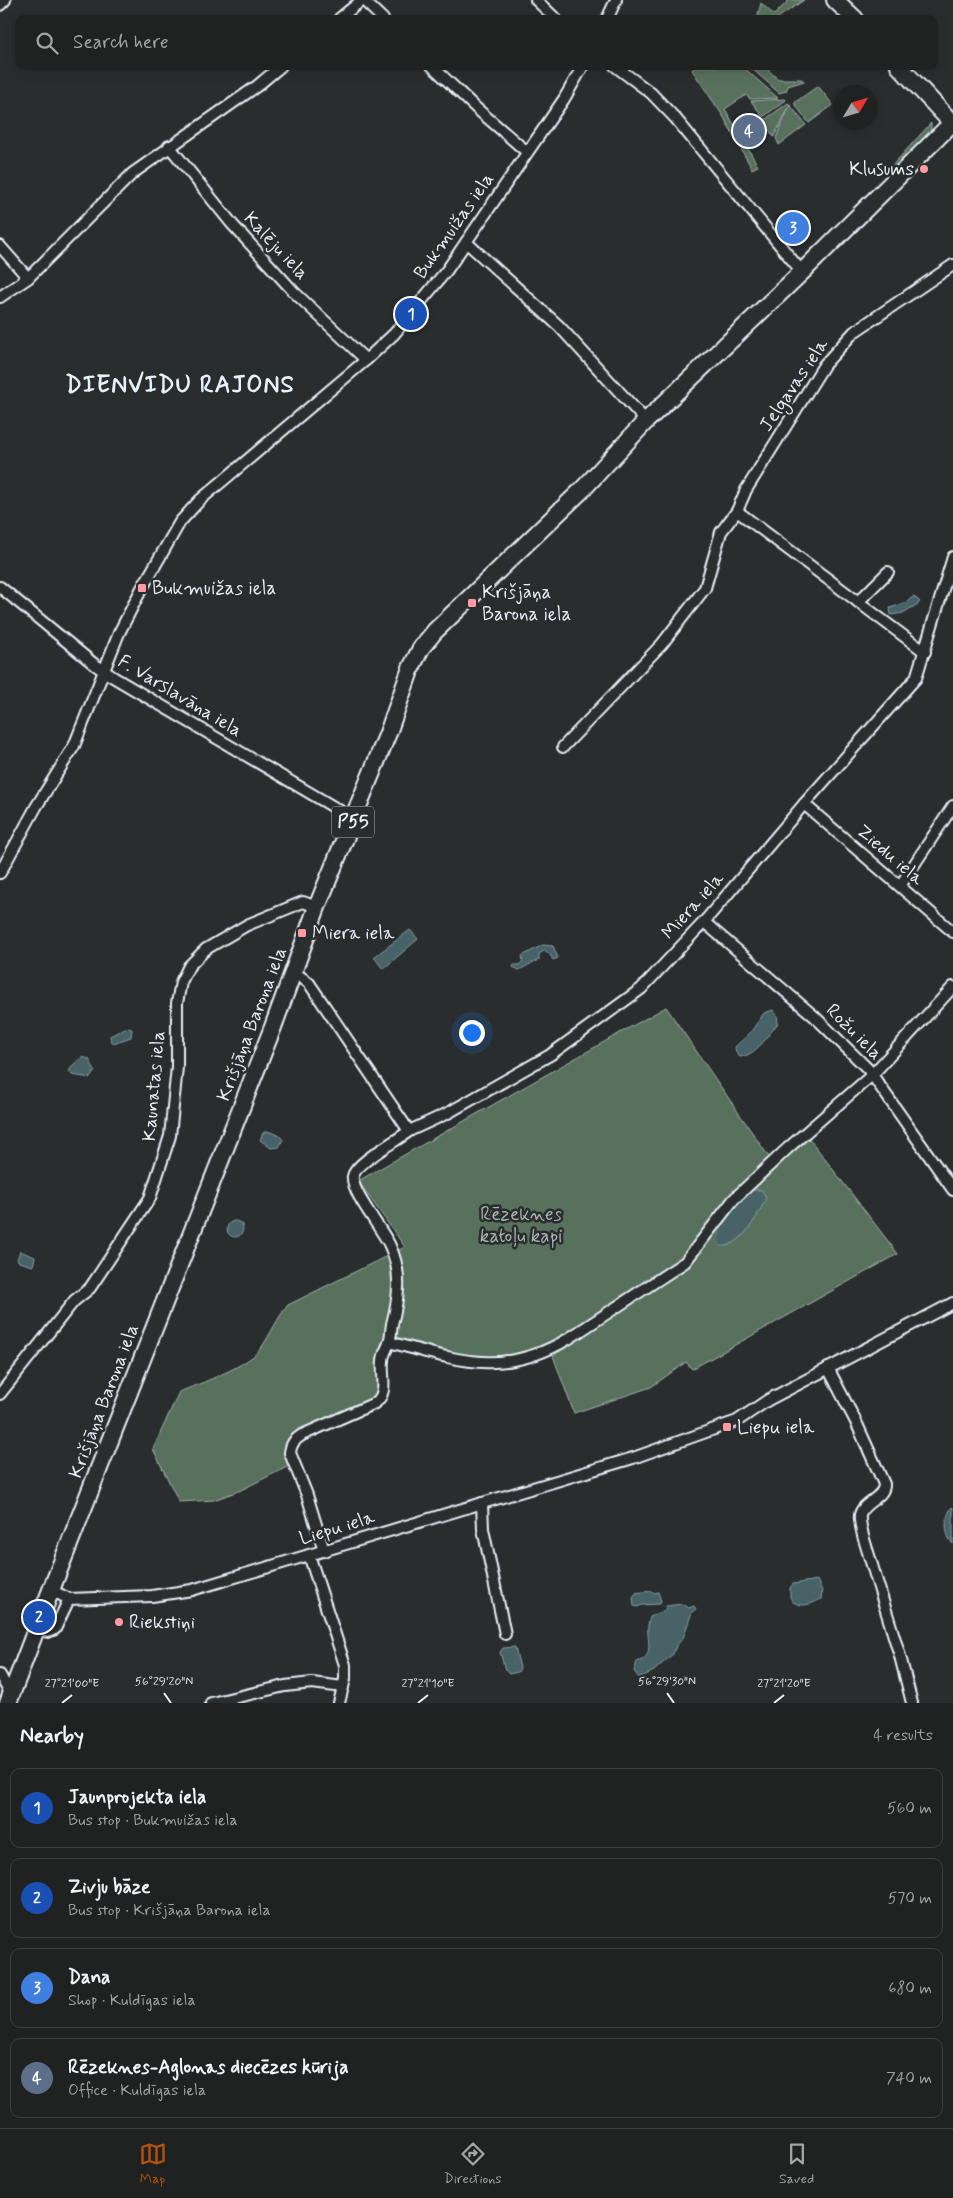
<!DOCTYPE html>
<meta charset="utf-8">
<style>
:root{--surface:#202222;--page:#2d2f2f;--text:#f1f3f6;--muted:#a2a4a5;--line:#3d3f40;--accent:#b45309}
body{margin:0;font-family:Mynerve,sans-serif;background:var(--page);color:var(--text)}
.compass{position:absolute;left:833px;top:85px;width:45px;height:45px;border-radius:50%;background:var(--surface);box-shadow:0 2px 12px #0003;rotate:52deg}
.you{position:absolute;left:471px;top:1032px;width:18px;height:18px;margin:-12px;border:4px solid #fff;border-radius:50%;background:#1a73e8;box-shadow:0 0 0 8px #1a73e833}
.badge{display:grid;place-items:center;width:32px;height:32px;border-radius:50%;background:var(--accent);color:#fff;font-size:16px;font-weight:700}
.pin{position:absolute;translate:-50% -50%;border:2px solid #fff;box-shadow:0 1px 5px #0006}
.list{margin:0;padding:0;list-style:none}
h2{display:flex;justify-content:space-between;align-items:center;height:65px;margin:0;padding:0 20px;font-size:21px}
h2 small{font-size:16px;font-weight:400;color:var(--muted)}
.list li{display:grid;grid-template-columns:32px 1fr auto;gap:15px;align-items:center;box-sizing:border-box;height:80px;margin:0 10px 10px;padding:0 10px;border:1px solid var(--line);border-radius:10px}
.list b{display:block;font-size:19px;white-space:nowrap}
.list p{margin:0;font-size:16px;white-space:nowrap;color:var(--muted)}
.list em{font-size:16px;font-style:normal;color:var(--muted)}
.icon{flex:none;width:28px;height:28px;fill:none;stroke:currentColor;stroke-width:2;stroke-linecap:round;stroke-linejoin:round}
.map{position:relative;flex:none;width:953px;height:1703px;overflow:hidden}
.search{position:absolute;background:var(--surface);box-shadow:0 2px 12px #0003;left:15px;right:15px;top:15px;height:55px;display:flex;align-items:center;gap:12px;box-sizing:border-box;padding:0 18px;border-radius:10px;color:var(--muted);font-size:19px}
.sheet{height:425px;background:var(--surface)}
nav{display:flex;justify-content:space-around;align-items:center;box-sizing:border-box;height:70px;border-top:1px solid var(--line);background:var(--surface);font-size:14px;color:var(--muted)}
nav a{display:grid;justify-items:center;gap:2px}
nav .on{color:var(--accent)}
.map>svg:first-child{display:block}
</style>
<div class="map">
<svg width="953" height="1703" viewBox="0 0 953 1703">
<rect width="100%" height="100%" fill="#2a2d2e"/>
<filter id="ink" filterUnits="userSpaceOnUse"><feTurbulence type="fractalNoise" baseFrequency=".02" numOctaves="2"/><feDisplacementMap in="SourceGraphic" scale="10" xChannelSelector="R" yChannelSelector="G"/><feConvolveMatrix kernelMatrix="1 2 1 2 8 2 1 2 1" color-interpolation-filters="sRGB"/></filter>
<g filter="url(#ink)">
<!-- green -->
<g fill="#59715d" stroke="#a0b1aa">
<path d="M 789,0 L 804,0 L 776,19 L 757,19 L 761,3 L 774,15 Z"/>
<path d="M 696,66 L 742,66 L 778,98 L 750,99 L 746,95 L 725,109 L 758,166 L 752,169 L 723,116 L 692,70 Z"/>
<path d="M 749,66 L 764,66 L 778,79 L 801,79 L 804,81 L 788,86 L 786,91 L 779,93 Z"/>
<path d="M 818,86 L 833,105 L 809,123 L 794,103 Z"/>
<path d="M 785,99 L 786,100 L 763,117 L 751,101 Z"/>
<path d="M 788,103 L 790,105 L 774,137 L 763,121 Z"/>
<path d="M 790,105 L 806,125 L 779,145 L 776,138 Z"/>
<path d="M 931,123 L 931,130 L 893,173 L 890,168 Z"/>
<path d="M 666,1007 L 771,1160 L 697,1246 L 665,1270 L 602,1312 L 537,1351 L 496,1359 L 471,1361 L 405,1344 L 382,1347 L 378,1395 L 319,1424 L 291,1435 L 285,1447 L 291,1465 L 241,1490 L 214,1500 L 179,1502 L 153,1449 L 179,1392 C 199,1384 249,1366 261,1348 C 271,1334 277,1318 288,1305 L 405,1247 L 358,1181 Z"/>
<path d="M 808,1137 L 898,1254 L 692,1369 L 686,1362 L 651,1387 L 574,1413 L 553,1356 L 602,1321 L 690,1262 L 742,1199 Z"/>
</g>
<!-- water -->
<g fill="#466467" stroke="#879ca1">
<path d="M 914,596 L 920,602 L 918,604 L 903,613 L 891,615 L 890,608 L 905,603 Z"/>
<path d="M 410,930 L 418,939 L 383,969 L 374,957 Z"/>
<path d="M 543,945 L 553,946 L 558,958 L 553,960 L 549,953 L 544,951 L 539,954 L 539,960 C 531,963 526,967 519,970 L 513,967 L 514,965 L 519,965 L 523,961 L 522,956 Z"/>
<path d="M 773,1010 L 777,1015 L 778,1023 C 768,1035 757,1055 740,1057 L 736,1053 L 735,1047 L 750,1033 L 764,1013 Z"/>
<path d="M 125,1028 L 132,1029 L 131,1037 L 114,1043 L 111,1041 L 110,1036 Z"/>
<path d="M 82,1057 L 89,1059 L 95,1071 L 90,1078 L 72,1075 L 69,1072 L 72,1066 Z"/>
<path d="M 267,1131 L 279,1135 L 283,1140 L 279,1147 L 271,1148 L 260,1140 L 263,1133 Z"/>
<path d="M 752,1190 L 762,1190 L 766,1198 C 759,1214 741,1249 720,1246 C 711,1229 741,1203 752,1190 Z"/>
<circle cx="235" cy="1229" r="8"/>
<path d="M 20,1251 L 35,1257 L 33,1266 L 19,1262 L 17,1259 Z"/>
<path d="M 952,1507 L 953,1508 L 953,1544 C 944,1535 944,1517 952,1507 Z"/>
<path d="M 817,1580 L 822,1591 L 821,1599 C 812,1604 802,1608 793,1602 L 790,1597 L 790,1588 L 793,1584 Z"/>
<path d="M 650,1591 L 654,1593 L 658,1592 L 661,1601 L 660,1604 L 642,1605 L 637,1607 L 634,1606 L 633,1597 L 636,1593 Z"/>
<path d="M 682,1604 L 689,1608 L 694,1606 L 696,1609 L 692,1612 L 683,1638 L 676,1646 L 673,1654 L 654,1671 L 639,1678 L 634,1671 L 637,1662 C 656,1656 646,1639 648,1625 C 648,1623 650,1620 650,1617 L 665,1610 L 666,1606 Z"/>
<path d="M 515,1647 L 520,1668 L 518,1672 L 509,1674 L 505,1670 L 500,1652 L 503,1648 Z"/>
</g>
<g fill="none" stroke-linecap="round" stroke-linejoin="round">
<!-- street casing -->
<g stroke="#e8f1f8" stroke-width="14">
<g id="street">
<path d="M 363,0 L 383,19"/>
<path d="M 536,0 L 556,19"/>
<path d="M 0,5 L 5,0"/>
<path d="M 339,19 L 362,0"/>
<path d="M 607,19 L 616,0"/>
<path d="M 432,66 L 476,108 L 527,152"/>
<path d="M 615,66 L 651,93 L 676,119 L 802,272"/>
<path d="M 169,146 L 232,224 L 294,292 L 366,360"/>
<path d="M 466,242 L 559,326 L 646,421"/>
<path d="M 0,246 L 28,278"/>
<path d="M 0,297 L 28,278 L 133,173 L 257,86 L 281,66"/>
<path d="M 0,587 L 94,664 L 113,677 L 354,819"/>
<path d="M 858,602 L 888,572"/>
<path d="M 925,652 L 737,511 L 746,490 L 824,365 L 854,332 L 953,265"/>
<path d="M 563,747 L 662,644 L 705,588 L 721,532 L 737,511"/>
<path d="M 804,804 L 953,932"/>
<path d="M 0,873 L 36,807 L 74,746 L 119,633 L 141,590 L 180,522 L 200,500 L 366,360 L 394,334 L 447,270 L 564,99 L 583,66"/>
<path d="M 900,886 L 953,806"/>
<path d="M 704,922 L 814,1016 L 868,1069 L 953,1190"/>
<path d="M 294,972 L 309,983 L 409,1131 L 448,1113 L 550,1055 L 641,989 L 704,922 L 804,804 L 916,678 L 953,557"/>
<path d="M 389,1342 C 457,1360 503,1378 568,1339 L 685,1262 L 734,1199 L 788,1148 L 872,1075 L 953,987"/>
<path d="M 828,1368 L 856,1422 L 884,1484 C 885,1498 862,1502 860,1515 C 859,1521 862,1530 863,1536 L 900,1656 L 912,1703"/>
<path d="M 0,1394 L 74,1301 L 90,1288 L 150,1198 L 170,1136 L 177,1067 L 177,1003 L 181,982 L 189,966 L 206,949 L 247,925 L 303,902 L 317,907"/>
<path d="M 482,1503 L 483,1529 L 505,1634"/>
<path d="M 324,1551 L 307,1495 L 290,1453 C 291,1444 294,1440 302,1435 L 375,1403 C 389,1393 381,1375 383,1361 C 383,1354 387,1349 389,1343 C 391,1337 391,1330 392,1324 C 399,1297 402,1272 390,1246 C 383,1230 350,1191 353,1176 C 356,1162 397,1141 409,1131"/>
<path d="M 309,1555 L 345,1665 L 345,1679 L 339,1703"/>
<path d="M 51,1590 L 69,1599 L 152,1596 L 192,1590 L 633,1458 L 720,1427 L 737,1421 L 768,1400 L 953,1303"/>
<path d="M 37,1629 L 48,1632 L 55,1629 L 69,1599"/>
<path d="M 0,1675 L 7,1688 L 13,1692"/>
<path d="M 211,1703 L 285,1686 L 312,1683 L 343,1687"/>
</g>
</g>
<!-- primary casing -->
<g stroke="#e8f1f8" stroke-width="20">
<g id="primary">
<path d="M 835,0 L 855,19"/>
<path d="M 899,66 L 952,123"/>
<path d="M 8,1703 L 51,1590 L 273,1027 L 317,907 L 388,733 L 411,668 L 421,648 L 435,631 L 582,490 L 646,421 L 802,272 L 953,122"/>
</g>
</g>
<!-- street -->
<use href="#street" stroke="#2a2d2e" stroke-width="10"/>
<!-- primary -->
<use href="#primary" stroke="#2a2d2e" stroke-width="16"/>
</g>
</g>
<!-- ticks -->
<path fill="none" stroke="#e8f1f8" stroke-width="2" d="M 164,1693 L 171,1703M 667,1693 L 674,1703M 62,1703 L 72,1695M 418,1703 L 428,1695M 774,1703 L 784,1695"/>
<!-- markers -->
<g fill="#ff9aa2" stroke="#2a2d2e" stroke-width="2">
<circle cx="924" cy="169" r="5"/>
<rect x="137" y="583" width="10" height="10" rx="2.5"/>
<rect x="467" y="598" width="10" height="10" rx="2.5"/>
<rect x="297" y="928" width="10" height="10" rx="2.5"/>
<rect x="722" y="1422" width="10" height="10" rx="2.5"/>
<circle cx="119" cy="1622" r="5"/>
</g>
<g text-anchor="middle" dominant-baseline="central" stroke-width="5" stroke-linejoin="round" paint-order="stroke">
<!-- shield labels -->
<rect fill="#2a2d2e" stroke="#afb6bb" stroke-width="1" x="332" y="806.5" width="42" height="31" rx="4"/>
<g font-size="18" font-weight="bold" fill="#e8f1f8">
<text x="353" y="822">P55</text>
</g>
<!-- poi labels -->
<g font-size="19" fill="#e8f1f8" stroke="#2a2d2e" text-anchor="start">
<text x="914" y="169" text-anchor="end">Klusums</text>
<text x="152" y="588">Bukmuižas iela</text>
<text x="482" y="592">Krišjāņa<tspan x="482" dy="22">Barona iela</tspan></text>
<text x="312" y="933">Miera iela</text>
<text x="737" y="1427">Liepu iela</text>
<text x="129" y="1622">Riekstiņi</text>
</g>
<!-- street labels -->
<g font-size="19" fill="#e8f1f8" stroke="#2a2d2e">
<text transform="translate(454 226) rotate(-55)">Bukmuižas iela</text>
<text transform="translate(276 246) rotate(47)">Kalēju iela</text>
<text transform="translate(794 385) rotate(-56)">Jelgavas iela</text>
<text transform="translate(180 696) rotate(31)">F. Varslavāna iela</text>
<text transform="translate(890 855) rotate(41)">Ziedu iela</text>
<text transform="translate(693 906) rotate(-48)">Miera iela</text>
<text transform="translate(252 1024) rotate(-69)">Krišjāņa Barona iela</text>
<text transform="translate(854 1032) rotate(45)">Rožu iela</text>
<text transform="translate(154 1086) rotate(-85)">Kaunatas iela</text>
<text transform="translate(104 1401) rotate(-69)">Krišjāņa Barona iela</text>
<text transform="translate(337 1528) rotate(-17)">Liepu iela</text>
</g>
<!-- park labels -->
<g font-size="19" fill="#a8b7b2" stroke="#2a2d2e">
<text x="521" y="1214">Rēzeknes<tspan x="521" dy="22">katoļu kapi</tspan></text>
</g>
<!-- district labels -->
<g font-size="24" font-weight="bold" letter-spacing="1" fill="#e8f1f8" stroke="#2a2d2e">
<text x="180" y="385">DIENVIDU RAJONS</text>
</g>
</g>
<g font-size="12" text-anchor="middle" fill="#e8f1f8" stroke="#2a2d2e" stroke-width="5" stroke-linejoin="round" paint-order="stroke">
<text x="164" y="1685">56°29'20"N</text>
<text x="667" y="1685">56°29'30"N</text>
<text x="72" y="1687">27°21'00"E</text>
<text x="428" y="1687">27°21'10"E</text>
<text x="784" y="1687">27°21'20"E</text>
</g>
</svg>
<svg class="compass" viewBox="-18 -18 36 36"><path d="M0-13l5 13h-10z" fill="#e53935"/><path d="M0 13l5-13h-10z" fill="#a2a4a5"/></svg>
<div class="you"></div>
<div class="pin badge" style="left:411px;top:314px;background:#1a4fb4">1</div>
<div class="pin badge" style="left:39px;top:1617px;background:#1a4fb4">2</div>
<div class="pin badge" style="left:793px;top:228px;background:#3f7fe0">3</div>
<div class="pin badge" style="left:749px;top:131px;background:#5c6f8a">4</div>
<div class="search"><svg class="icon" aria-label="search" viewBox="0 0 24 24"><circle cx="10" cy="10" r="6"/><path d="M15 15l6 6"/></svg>Search here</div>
</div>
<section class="sheet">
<h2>Nearby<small>4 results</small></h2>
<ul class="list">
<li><span class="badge" style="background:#1a4fb4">1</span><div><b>Jaunprojekta iela</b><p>Bus stop · Bukmuižas iela</p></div><em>560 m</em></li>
<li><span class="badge" style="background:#1a4fb4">2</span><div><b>Zivju bāze</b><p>Bus stop · Krišjāņa Barona iela</p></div><em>570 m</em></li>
<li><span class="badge" style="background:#3f7fe0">3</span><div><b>Dana</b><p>Shop · Kuldīgas iela</p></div><em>680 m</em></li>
<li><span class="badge" style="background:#5c6f8a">4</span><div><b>Rēzeknes-Aglonas diecēzes kūrija</b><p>Office · Kuldīgas iela</p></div><em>740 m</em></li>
</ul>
</section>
<nav>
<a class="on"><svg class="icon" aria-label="map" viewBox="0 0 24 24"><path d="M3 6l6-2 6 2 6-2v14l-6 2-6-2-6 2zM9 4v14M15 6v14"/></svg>Map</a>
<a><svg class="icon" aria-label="directions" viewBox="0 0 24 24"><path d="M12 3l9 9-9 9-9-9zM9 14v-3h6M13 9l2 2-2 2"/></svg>Directions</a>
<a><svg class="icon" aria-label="saved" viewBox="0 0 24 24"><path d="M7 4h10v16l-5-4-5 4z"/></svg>Saved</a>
</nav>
